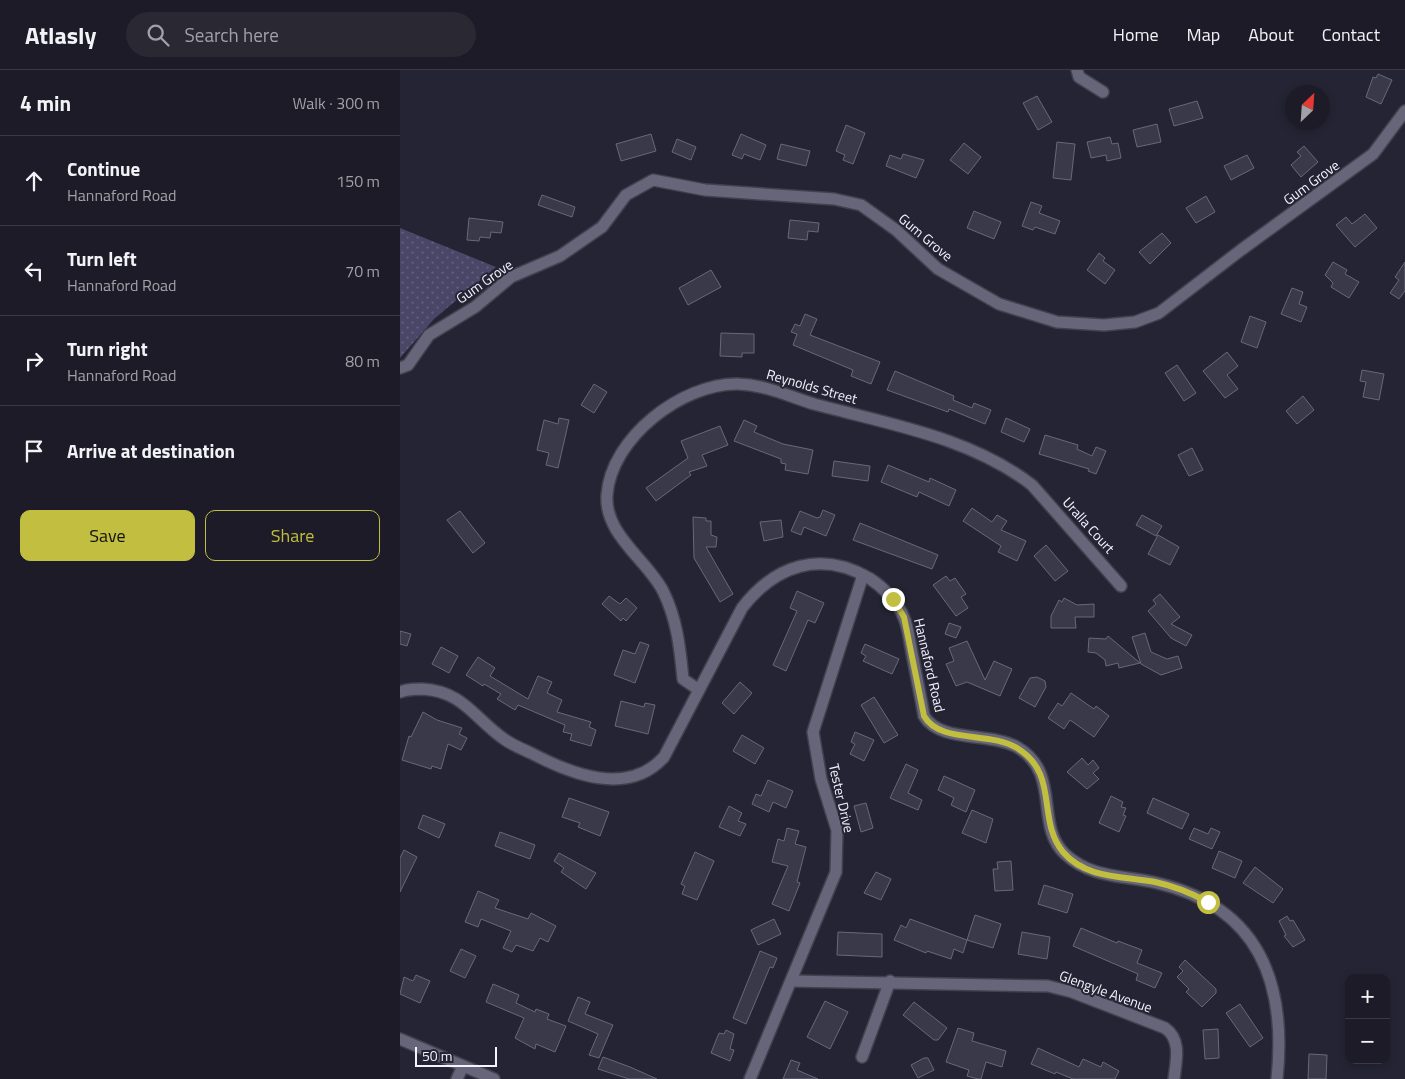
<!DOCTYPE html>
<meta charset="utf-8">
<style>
:root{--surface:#1c1b27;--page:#292833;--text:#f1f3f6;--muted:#a0a1a7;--line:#3a3944;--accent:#c1be40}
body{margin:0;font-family:"Titillium Web",sans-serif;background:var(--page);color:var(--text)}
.controls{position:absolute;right:15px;bottom:15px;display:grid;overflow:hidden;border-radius:10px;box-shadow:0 2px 8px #0003}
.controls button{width:45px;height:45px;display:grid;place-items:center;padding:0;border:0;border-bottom:1px solid var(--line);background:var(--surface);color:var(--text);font:25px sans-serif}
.compass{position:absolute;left:885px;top:15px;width:45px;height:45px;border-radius:50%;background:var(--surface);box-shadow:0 2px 8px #0003;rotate:25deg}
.scale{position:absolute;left:15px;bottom:12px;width:82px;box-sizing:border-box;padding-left:5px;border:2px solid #f4f3fe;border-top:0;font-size:14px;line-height:18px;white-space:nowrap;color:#f4f3fe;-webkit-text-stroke:4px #252434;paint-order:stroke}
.stop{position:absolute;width:15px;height:15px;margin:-11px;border:4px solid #c1be40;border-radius:50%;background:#fff}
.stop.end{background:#c1be40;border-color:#fff;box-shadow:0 1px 5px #0008}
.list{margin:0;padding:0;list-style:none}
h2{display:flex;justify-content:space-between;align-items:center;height:65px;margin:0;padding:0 20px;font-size:21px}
h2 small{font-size:16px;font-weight:400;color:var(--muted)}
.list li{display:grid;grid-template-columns:32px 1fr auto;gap:15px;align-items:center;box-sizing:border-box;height:90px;padding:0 20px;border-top:1px solid var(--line)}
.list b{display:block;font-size:19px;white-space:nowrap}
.list p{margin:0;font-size:16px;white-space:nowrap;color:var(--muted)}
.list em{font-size:16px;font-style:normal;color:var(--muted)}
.actions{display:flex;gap:10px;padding:15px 20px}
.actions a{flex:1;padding:11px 0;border:1px solid var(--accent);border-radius:10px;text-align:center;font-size:18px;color:var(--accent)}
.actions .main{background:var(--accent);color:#111}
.icon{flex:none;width:28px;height:28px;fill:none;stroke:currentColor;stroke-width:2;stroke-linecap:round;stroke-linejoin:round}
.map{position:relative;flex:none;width:1005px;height:1009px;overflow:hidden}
header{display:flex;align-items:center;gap:30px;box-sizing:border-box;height:70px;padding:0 25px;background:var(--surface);border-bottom:1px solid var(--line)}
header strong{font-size:24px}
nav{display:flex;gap:28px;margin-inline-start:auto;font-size:18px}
.search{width:350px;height:45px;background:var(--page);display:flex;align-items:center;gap:12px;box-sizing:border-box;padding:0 18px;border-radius:28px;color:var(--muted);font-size:19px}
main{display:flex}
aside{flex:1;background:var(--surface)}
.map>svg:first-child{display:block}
</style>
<header>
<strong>Atlasly</strong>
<div class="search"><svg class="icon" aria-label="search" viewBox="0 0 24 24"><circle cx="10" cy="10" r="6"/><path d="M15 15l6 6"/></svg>Search here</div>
<nav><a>Home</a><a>Map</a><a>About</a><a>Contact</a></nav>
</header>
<main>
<aside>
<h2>4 min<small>Walk · 300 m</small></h2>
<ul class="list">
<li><svg class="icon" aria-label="ahead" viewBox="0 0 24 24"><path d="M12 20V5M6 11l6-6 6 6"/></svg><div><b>Continue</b><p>Hannaford Road</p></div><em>150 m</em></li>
<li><svg class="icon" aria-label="left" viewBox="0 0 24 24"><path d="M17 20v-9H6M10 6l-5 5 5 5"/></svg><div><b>Turn left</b><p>Hannaford Road</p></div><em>70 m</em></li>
<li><svg class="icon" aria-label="right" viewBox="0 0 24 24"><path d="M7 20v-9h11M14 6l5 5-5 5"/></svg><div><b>Turn right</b><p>Hannaford Road</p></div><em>80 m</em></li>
<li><svg class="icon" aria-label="arrive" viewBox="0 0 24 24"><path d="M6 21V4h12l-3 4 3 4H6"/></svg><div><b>Arrive at destination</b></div></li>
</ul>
<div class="actions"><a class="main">Save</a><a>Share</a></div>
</aside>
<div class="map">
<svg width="1005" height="1009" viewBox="0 0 1005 1009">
<defs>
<pattern id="park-dots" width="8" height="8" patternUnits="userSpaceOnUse" patternTransform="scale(1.25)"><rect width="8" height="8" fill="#494667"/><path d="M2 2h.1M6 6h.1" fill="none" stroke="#64617e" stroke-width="1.8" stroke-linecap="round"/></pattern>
</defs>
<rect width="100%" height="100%" fill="#252434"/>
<!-- park -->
<path fill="url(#park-dots)" d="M 0,158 L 96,197 L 34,249 L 0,288 Z"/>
<!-- building -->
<g fill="#3a394a" stroke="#69687b">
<path d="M 978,4 L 992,10 L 981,34 L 966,27 L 973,7 L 976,8 Z"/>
<path d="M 637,26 L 652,52 L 638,60 L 623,33 Z"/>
<path d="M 797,31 L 803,48 L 774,56 L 769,39 Z"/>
<path d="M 757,54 L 761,72 L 737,77 L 733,60 Z"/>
<path d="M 446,55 L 465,63 L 453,94 L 443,90 L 445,85 L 436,81 Z"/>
<path d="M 251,64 L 256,81 L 221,91 L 216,74 Z"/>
<path d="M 341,64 L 366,75 L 360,90 L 344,84 L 342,89 L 332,85 Z"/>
<path d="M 710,67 L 712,74 L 718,73 L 721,88 L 707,91 L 706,85 L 691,88 L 687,72 Z"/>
<path d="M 277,69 L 296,77 L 291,90 L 272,82 Z"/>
<path d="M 657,72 L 675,74 L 671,110 L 653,108 Z"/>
<path d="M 564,73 L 581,87 L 568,104 L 550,90 Z"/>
<path d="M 381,74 L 410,81 L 406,96 L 377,89 Z"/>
<path d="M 904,76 L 918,92 L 901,107 L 891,95 L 901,86 L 897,82 Z"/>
<path d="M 503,84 L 524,90 L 516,108 L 486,96 L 490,85 L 501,89 Z"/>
<path d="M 847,85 L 854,98 L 831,110 L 824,96 Z"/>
<path d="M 142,125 L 175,137 L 172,147 L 138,135 Z"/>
<path d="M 806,126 L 815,142 L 796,153 L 786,138 Z"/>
<path d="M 631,132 L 642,136 L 639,143 L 660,151 L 655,164 L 635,157 L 633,160 L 622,156 Z"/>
<path d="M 574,141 L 601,152 L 594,169 L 567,158 Z"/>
<path d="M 965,144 L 977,158 L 955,177 L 936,155 L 946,147 L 952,154 Z"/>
<path d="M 69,148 L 103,152 L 101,163 L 91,162 L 90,168 L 80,167 L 79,171 L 67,170 Z"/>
<path d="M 390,150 L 419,153 L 418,162 L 408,161 L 407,170 L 388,168 Z"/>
<path d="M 762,163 L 771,173 L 750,194 L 739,182 Z"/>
<path d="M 699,183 L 705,188 L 703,191 L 715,200 L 705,214 L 687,200 Z"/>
<path d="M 933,192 L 947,200 L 945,204 L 959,212 L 949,228 L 931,217 L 933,213 L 925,205 Z"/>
<path d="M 1005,192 L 1005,221 L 999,229 L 990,223 L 999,210 L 995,207 Z"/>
<path d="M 311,200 L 321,217 L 288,235 L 279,218 Z"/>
<path d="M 892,218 L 903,222 L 899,234 L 907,237 L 901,252 L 881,244 Z"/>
<path d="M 405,244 L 417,249 L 410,265 L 480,292 L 471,314 L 451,306 L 453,300 L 393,275 L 397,264 L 391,262 L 395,254 L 400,256 Z"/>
<path d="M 850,246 L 866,252 L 857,278 L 841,272 Z"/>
<path d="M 321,263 L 354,264 L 354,283 L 342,283 L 342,287 L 320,286 Z"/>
<path d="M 827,282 L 838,296 L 827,305 L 838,319 L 825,328 L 803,301 Z"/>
<path d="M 777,295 L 796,323 L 784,331 L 765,303 Z"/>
<path d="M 962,300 L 984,304 L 979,330 L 963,327 L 966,312 L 960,311 Z"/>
<path d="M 495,301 L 554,326 L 553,330 L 572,338 L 574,333 L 591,340 L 585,354 L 549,339 L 548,342 L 487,320 Z"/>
<path d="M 194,314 L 207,322 L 194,343 L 181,335 Z"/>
<path d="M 903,326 L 914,340 L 897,354 L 886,341 Z"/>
<path d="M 159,348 L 169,350 L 158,398 L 146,395 L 149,383 L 137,380 L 144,350 L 158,354 Z"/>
<path d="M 606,348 L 630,359 L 624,372 L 601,362 Z"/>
<path d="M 344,350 L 357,356 L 354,362 L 383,374 L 413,380 L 408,404 L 385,400 L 386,394 L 381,393 L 381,389 L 334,371 Z"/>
<path d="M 320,356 L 328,375 L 302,385 L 307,396 L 289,402 L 291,405 L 256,431 L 246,418 L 288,388 L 281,371 Z"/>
<path d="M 645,365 L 678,375 L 677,379 L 692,386 L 696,377 L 706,381 L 696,404 L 688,401 L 689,399 L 639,384 Z"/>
<path d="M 792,378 L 803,400 L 789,406 L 778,385 Z"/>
<path d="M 434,391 L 470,396 L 468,411 L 432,406 Z"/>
<path d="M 488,395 L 529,412 L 530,408 L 556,420 L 549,436 L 519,422 L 517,427 L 481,412 Z"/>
<path d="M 572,438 L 592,452 L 597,445 L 607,451 L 601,460 L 626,471 L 617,491 L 598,482 L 601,476 L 563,451 Z"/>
<path d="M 423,440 L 435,445 L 426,466 L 404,457 L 401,465 L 391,461 L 400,441 L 417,448 L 420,447 Z"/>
<path d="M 60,441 L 85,473 L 73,483 L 47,450 Z"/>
<path d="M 742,445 L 762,456 L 756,466 L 736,455 Z"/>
<path d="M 293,447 L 306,448 L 306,451 L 311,451 L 311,465 L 317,467 L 316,477 L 306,477 L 333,524 L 320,532 L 294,488 Z"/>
<path d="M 381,450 L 383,467 L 364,471 L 360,452 Z"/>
<path d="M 460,453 L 538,485 L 532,499 L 453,470 Z"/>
<path d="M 758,465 L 779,477 L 770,495 L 748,484 Z"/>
<path d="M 646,475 L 668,501 L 655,511 L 634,486 Z"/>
<path d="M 546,506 L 550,511 L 555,508 L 566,524 L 561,527 L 568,538 L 556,546 L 533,515 Z"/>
<path d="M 397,521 L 424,533 L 415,553 L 408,550 L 386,601 L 373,595 L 397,541 L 390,538 Z"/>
<path d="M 760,524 L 780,547 L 771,554 L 792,565 L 786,576 L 771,568 L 748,541 L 756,534 L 753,530 Z"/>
<path d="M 209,526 L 220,534 L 226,528 L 237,538 L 226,551 L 223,548 L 221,551 L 202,534 Z"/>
<path d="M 664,528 L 677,535 L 694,534 L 694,547 L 675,547 L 676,558 L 651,558 L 651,546 L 659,530 L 662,532 Z"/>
<path d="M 549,553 L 561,557 L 556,568 L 545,564 Z"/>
<path d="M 0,561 L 11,564 L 7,576 L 0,574 Z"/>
<path d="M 745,563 L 751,582 L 767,589 L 778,586 L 782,598 L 761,605 L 741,594 L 732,567 Z"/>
<path d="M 708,566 L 740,593 L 719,598 L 718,593 L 706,596 L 705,590 L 696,583 L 688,582 L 689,568 L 706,569 Z"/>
<path d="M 567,571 L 585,610 L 594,591 L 612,599 L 600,626 L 567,612 L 556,616 L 546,594 L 554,591 L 549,578 Z"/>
<path d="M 240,572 L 249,575 L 235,613 L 214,605 L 223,580 L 235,584 Z"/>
<path d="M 465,574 L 499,589 L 492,604 L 463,591 L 466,586 L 461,583 Z"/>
<path d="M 41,577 L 58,586 L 49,603 L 32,594 Z"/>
<path d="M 78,587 L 95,598 L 90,606 L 128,629 L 138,606 L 152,612 L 147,623 L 162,630 L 157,642 L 191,652 L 189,657 L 196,660 L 191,676 L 170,670 L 172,664 L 163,662 L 165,655 L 118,635 L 115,640 L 97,629 L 101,624 L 84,614 L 83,616 L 66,605 Z"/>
<path d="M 637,607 L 645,611 L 646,617 L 635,637 L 619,628 L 630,608 Z"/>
<path d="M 340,612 L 352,623 L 334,644 L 322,633 Z"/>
<path d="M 671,623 L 694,639 L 696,636 L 709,646 L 694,667 L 670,650 L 664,659 L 648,648 L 658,633 L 662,636 Z"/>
<path d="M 474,627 L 498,665 L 484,673 L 461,635 Z"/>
<path d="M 221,631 L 244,637 L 245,633 L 255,635 L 248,664 L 215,656 Z"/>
<path d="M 23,642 L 37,650 L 62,658 L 59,664 L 67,668 L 61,680 L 48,674 L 41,699 L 32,696 L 31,699 L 2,690 L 9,666 L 11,667 Z"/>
<path d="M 455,662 L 474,670 L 464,691 L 450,684 L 455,674 L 451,672 Z"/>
<path d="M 342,665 L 364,678 L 355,694 L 333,681 Z"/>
<path d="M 682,688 L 688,695 L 693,690 L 699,698 L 693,703 L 699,709 L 687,719 L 667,702 Z"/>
<path d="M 506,694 L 518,700 L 508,723 L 522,730 L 518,740 L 490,728 Z"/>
<path d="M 544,706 L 575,720 L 566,742 L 551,735 L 554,728 L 538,720 Z"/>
<path d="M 368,710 L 393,721 L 386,738 L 373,732 L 369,742 L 352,734 L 356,724 L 361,726 Z"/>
<path d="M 711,726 L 723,732 L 721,737 L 726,738 L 723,745 L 726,746 L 719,762 L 699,753 Z"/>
<path d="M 169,728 L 209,742 L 200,766 L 178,757 L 180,753 L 162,747 Z"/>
<path d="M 753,728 L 789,744 L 782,759 L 747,743 Z"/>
<path d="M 466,733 L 473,758 L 461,762 L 454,736 Z"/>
<path d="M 329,736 L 342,743 L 338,751 L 346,754 L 340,766 L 319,757 Z"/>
<path d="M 572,740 L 593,749 L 586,773 L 562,763 Z"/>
<path d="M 23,745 L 45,754 L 39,768 L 18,758 Z"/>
<path d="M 387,758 L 399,761 L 395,774 L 406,777 L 397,812 L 400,813 L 389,841 L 372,834 L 388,796 L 372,792 L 378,769 L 384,771 Z"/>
<path d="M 794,758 L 808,764 L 811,758 L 820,762 L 812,779 L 789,769 Z"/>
<path d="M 100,762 L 135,775 L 130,789 L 95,776 Z"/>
<path d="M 4,780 L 17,787 L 0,822 L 0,788 Z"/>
<path d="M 819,781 L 842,791 L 835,808 L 812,798 Z"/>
<path d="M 295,782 L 314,791 L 297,830 L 282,824 L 285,816 L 281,814 Z"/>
<path d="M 159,783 L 196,803 L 186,819 L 161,802 L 164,798 L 154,791 Z"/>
<path d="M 611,791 L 613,820 L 595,821 L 593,799 L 598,799 L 597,792 Z"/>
<path d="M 855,797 L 883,819 L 873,833 L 843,813 Z"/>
<path d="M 476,802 L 491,809 L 481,830 L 464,823 Z"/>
<path d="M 644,815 L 673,824 L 667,843 L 638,834 Z"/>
<path d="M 78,821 L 99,830 L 95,838 L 128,849 L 131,843 L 156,856 L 148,872 L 140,868 L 133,881 L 116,875 L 112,882 L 103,878 L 111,861 L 81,849 L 78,857 L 65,852 Z"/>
<path d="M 575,845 L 601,854 L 593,878 L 567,870 Z"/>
<path d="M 887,846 L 890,851 L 893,850 L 905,870 L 893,877 L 884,866 L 886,865 L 879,851 Z"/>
<path d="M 374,849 L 381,864 L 358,875 L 351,860 Z"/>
<path d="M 510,849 L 567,870 L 563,883 L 554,879 L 551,889 L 527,881 L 526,883 L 494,870 L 501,855 L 506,858 Z"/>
<path d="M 681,858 L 717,873 L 718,871 L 742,880 L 737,893 L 762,903 L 755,918 L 736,910 L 738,904 L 673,876 Z"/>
<path d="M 438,862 L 482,864 L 482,887 L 437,885 Z"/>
<path d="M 622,862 L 650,867 L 647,889 L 618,884 Z"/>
<path d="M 61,879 L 76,886 L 65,908 L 50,901 Z"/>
<path d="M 360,881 L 377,888 L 373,898 L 370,897 L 346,954 L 333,948 Z"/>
<path d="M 785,890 L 816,919 L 816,923 L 802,937 L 786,922 L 789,919 L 777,907 L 783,901 L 779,897 Z"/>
<path d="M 16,905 L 30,911 L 20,933 L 0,924 L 4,907 L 13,911 Z"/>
<path d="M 93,914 L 119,925 L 116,933 L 135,942 L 136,939 L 149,944 L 147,949 L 166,956 L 155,982 L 136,974 L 135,979 L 115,968 L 124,948 L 86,932 Z"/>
<path d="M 178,927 L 190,932 L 185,944 L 213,955 L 199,988 L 189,985 L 198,964 L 168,951 Z"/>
<path d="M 425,931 L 448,942 L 430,979 L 407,967 Z"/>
<path d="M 514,932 L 547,958 L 538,970 L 534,970 L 503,945 Z"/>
<path d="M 840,934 L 863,968 L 850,977 L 826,943 Z"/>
<path d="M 558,958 L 574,963 L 572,971 L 606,981 L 602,997 L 586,992 L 581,1009 L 578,1009 L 567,1006 L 569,1000 L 546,992 Z"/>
<path d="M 818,959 L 819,988 L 805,989 L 803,960 Z"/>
<path d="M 326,960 L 334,964 L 330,979 L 334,980 L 330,991 L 311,983 L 319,963 L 324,964 Z"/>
<path d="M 638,978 L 679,997 L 683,989 L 701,997 L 703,992 L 719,1001 L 715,1009 L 673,1009 L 656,1002 L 655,1004 L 631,994 Z"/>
<path d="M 909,984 L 927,985 L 926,1009 L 908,1009 Z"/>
<path d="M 203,987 L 230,997 L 257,1009 L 229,1009 L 198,999 Z"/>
<path d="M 524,988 L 528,988 L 534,1000 L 518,1008 L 511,995 Z"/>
<path d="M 391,990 L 400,993 L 397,1000 L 418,1009 L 383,1009 Z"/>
</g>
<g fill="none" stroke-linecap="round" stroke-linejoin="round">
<!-- minor casing -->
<g stroke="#41404d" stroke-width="14">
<g id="minor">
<path d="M 677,0 L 679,7 L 703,22"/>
<path d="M 0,298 L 8,295 L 29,265 L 75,237 L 111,207 L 160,186 L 202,157 L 226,125 L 253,110 L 305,120 L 434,129 L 461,135 L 496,160 L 538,199 L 599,234 L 657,252 L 704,255 L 735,252 L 759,243 L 841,180 L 973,84 L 1005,41"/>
<path d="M 299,620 L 283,609 C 280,578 277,549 263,521 C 247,490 204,464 207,425 C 211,368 282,313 338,314 C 366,315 388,326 414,334 C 488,354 570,367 632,415 L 721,516"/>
<path d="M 0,622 C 8,619 13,619 22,619 C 63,621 74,648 104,669 C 112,675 122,679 131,683 C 171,704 228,727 264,687 L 342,538 C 375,495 421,480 469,508 C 483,517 498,532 504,548 C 508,557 509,568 511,578 C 515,600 520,623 524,646 C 540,673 590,662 617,677 C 662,703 634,755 665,784 C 692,809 724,805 757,813 C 859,837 887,912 877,1009"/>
<path d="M 391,911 L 648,916 L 672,922 L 765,958 C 782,970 776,991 774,1009"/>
<path d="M 0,969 L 94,1009"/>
<path d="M 462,987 L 490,911"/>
<path d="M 57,1009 L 63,996"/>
<path d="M 350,1009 L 436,802 L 437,760 L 421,709 L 413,662 L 463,505"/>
</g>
</g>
<!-- minor -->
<use href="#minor" stroke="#666579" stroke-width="11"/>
</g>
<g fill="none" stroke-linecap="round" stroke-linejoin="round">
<!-- route -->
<path stroke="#c1be40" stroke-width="6" d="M 493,529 L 504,547 L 524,646 C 540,674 590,661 617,678 C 660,704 636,749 663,782 C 686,809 723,806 755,812 C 774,816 791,823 808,832"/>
</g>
<g text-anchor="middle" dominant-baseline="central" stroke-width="4" stroke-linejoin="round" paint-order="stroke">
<!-- street labels -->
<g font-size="14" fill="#f4f3fe" stroke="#252434">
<text transform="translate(911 112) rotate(-36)">Gum Grove</text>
<text transform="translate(526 167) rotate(40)">Gum Grove</text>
<text transform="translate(84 211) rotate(-35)">Gum Grove</text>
<text transform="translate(412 316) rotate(16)">Reynolds Street</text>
<text transform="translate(689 455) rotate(48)">Uralla Court</text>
<text transform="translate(530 595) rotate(77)">Hannaford Road</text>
<text transform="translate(442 728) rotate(77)">Tester Drive</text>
<text transform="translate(706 921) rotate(20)">Glengyle Avenue</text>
</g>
</g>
</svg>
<div class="controls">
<button>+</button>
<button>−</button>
</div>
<svg class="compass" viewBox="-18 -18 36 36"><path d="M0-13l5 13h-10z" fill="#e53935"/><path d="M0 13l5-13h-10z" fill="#a0a1a7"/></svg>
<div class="scale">50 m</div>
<div class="stop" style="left:808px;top:832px"></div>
<div class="stop end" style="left:493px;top:529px"></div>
</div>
</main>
